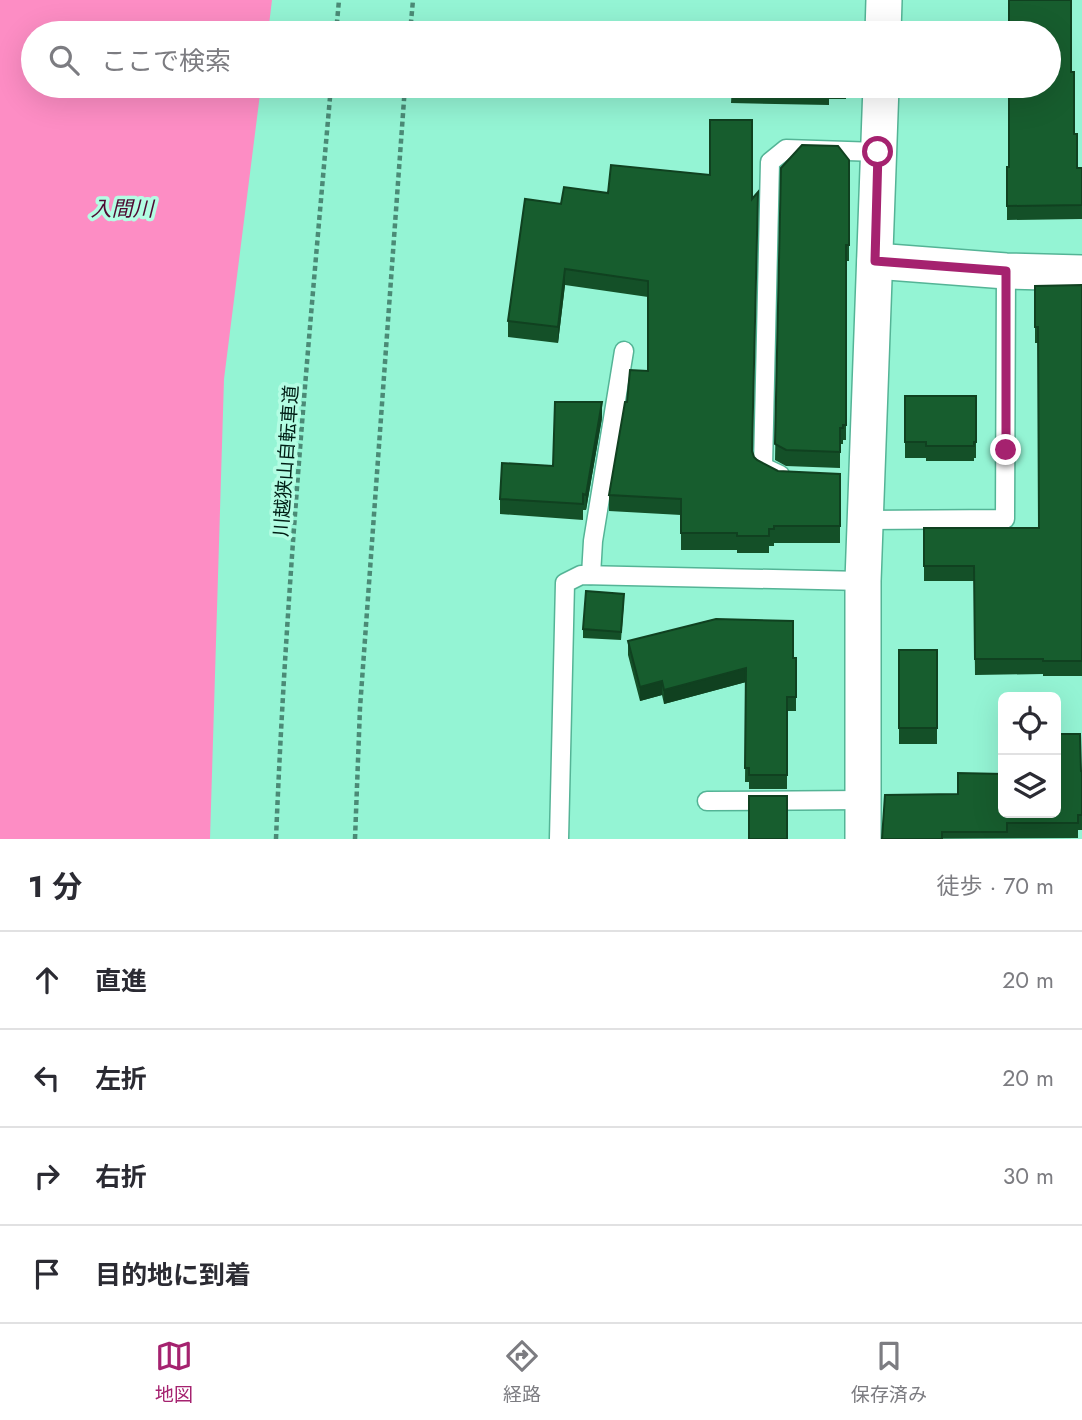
<!DOCTYPE html>
<html lang="ja">
<meta charset="utf-8">
<style>
:root{--surface:#fff;--page:#f7f7f7;--text:#2b2b33;--muted:#7c7c81;--line:#e1e1e2;--accent:#a5226f}
body{margin:0;font-family:Jost,"Noto Sans JP",sans-serif;background:var(--page);color:var(--text)}
.controls{position:absolute;right:21px;bottom:21px;display:grid;overflow:hidden;border-radius:10px;box-shadow:0 7px 28px #0002}
.controls button{width:63px;height:63px;display:grid;place-items:center;padding:0;border:0;border-bottom:2px solid var(--line);background:var(--surface);color:var(--text);font:35px sans-serif}
.stop{position:absolute;width:21px;height:21px;margin:-16px;border:5px solid #a5226f;border-radius:50%;background:#fff}
.stop.end{background:#a5226f;border-color:#fff;box-shadow:0 2px 7px #0008}
.list{margin:0;padding:0;list-style:none}
h2{display:flex;justify-content:space-between;align-items:center;height:91px;margin:0;padding:0 28px;font-size:30px}
h2 small{font-size:23px;font-weight:400;color:var(--muted)}
.list li{display:grid;grid-template-columns:46px 1fr auto;gap:21px;align-items:center;box-sizing:border-box;height:98px;padding:0 28px;border-top:2px solid var(--line)}
.list b{display:block;font-size:26px;white-space:nowrap}
.list em{font-size:23px;font-style:normal;color:var(--muted)}
.icon{flex:none;width:38px;height:38px;fill:none;stroke:currentColor;stroke-width:2;stroke-linecap:round;stroke-linejoin:round}
.map{position:relative;flex:none;width:1082px;height:839px;overflow:hidden}
.search{position:absolute;background:var(--surface);box-shadow:0 7px 28px #0002;left:21px;right:21px;top:21px;height:77px;display:flex;align-items:center;gap:18px;box-sizing:border-box;padding:0 24px;border-radius:38px;color:var(--muted);font-size:26px}
.sheet{height:483px;background:var(--surface)}
nav{display:flex;justify-content:space-around;align-items:center;box-sizing:border-box;height:98px;border-top:2px solid var(--line);background:var(--surface);font-size:19px;color:var(--muted)}
nav a{display:grid;justify-items:center;gap:4px}
nav .on{color:var(--accent)}
.map>svg:first-child{display:block}
</style>
<div class="map">
<svg width="1082" height="839" viewBox="0 0 1082 839">
<rect width="100%" height="100%" fill="#94f4d4"/>
<!-- water -->
<path fill="#fd8dc4" d="M 0,0 L 272,0 L 268,33 L 33,33 L 33,86 L 261,86 L 224,379 L 210,839 L 0,839 Z"/>
<g fill="none" stroke-linecap="round" stroke-linejoin="round">
<!-- service casing -->
<g stroke="#54b496" stroke-width="21">
<g id="service">
<path d="M 780,475 L 763,467 L 770,162 L 786,149 L 878,152"/>
<path d="M 865,520 L 1005,519 L 1006,271"/>
<path d="M 591,575 L 593,541 L 624,351"/>
<path d="M 707,801 L 863,800"/>
<path d="M 559,839 L 565,583 L 581,575 L 863,581"/>
</g>
</g>
<!-- minor casing -->
<g stroke="#54b496" stroke-width="38">
<g id="minor">
<path d="M 883,33 L 884,0"/>
<path d="M 875,261 L 1006,271 L 1082,273"/>
<path d="M 863,839 L 863,581 L 881,86"/>
</g>
</g>
<!-- path -->
<g stroke="#4b8a76" stroke-width="4.5" stroke-dasharray="5 3.5" stroke-linecap="butt">
<path d="M 336,33 L 339,0"/>
<path d="M 410,33 L 413,0"/>
<path d="M 276,839 C 286,587 309,336 331,86"/>
<path d="M 355,839 L 360,708 L 405,86"/>
</g>
<!-- service -->
<use href="#service" stroke="#fff" stroke-width="18"/>
<!-- minor -->
<use href="#minor" stroke="#fff" stroke-width="35"/>
</g>
<!-- wall -->
<g fill="#145028">
<path d="M 1071,72 L 1077,168 L 1082,168 L 1082,219 L 1007,220 L 1007,167 L 1009,167 Z"/>
<path d="M 732,86 L 846,86 L 846,99 L 829,99 L 829,105 L 731,103 Z"/>
<path d="M 849,160 L 849,261 L 846,261 L 846,440 L 843,440 L 843,444 L 840,444 L 840,468 L 786,466 L 775,460 L 781,168 Z"/>
<path d="M 608,193 L 752,452 L 754,457 L 757,460 L 778,471 L 840,474 L 840,543 L 774,543 L 774,546 L 769,546 L 769,553 L 737,553 L 737,550 L 681,550 L 681,515 L 609,511 L 609,495 L 648,371 L 648,297 L 565,285 L 558,343 L 508,337 L 508,321 L 561,204 Z"/>
<path d="M 1082,285 L 1082,676 L 1043,676 L 1043,674 L 975,675 L 974,581 L 924,581 L 924,528 L 1039,528 L 1038,343 L 1035,343 L 1035,286 Z"/>
<path d="M 905,396 L 976,396 L 976,458 L 974,458 L 974,461 L 926,461 L 926,458 L 905,458 Z"/>
<path d="M 602,418 L 586,510 L 583,510 L 583,520 L 500,514 L 500,499 L 553,466 Z"/>
<path d="M 624,602 L 621,640 L 583,638 L 583,629 Z"/>
<path d="M 628,641 L 796,658 L 796,711 L 787,711 L 787,789 L 749,789 L 749,782 L 745,782 L 746,682 L 664,704 L 662,695 L 640,701 L 628,655 Z"/>
<rect x="899" y="650" width="38" height="94"/>
<path d="M 1081,771 L 1082,771 L 1082,830 L 1078,830 L 1078,838 L 882,839 L 1003,813 Z"/>
</g>
<!-- shaded-wall -->
<g fill="#104120">
<path d="M 565,269 L 565,285 L 558,343 L 558,327 Z"/>
<path d="M 602,402 L 602,418 L 586,510 L 586,495 Z"/>
<path d="M 746,668 L 746,682 L 664,704 L 664,690 Z"/>
<path d="M 662,681 L 662,695 L 640,701 L 640,687 Z"/>
</g>
<!-- building -->
<g fill="#175d2e" stroke="#104120" stroke-width="2">
<path d="M 1009,0 L 1071,0 L 1071,72 L 1074,72 L 1074,134 L 1077,134 L 1077,168 L 1082,168 L 1082,205 L 1007,206 L 1007,167 L 1009,167 L 1009,86 L 1049,86 L 1049,33 L 1009,33 Z"/>
<path d="M 732,86 L 829,86 L 829,89 L 731,87 Z"/>
<path d="M 710,120 L 752,120 L 752,199 L 758,192 L 752,451 L 754,457 L 757,460 L 778,471 L 840,474 L 840,526 L 774,526 L 774,529 L 769,529 L 769,536 L 737,536 L 737,533 L 681,533 L 681,499 L 609,495 L 625,402 L 627,402 L 630,370 L 648,371 L 648,281 L 565,269 L 558,327 L 508,321 L 525,199 L 561,204 L 564,187 L 608,193 L 611,165 L 710,175 Z"/>
<path d="M 802,145 L 838,146 L 849,160 L 849,245 L 846,245 L 846,425 L 843,425 L 843,428 L 840,428 L 840,452 L 786,450 L 775,444 L 781,168 Z"/>
<path d="M 1082,285 L 1082,661 L 1043,661 L 1043,659 L 975,659 L 974,566 L 924,566 L 924,528 L 1039,528 L 1038,327 L 1035,327 L 1035,286 Z"/>
<path d="M 905,396 L 976,396 L 976,442 L 974,442 L 974,446 L 926,446 L 926,442 L 905,442 Z"/>
<path d="M 555,402 L 602,402 L 586,495 L 583,494 L 583,504 L 500,499 L 502,463 L 553,466 Z"/>
<path d="M 586,591 L 624,594 L 621,632 L 583,629 Z"/>
<path d="M 716,619 L 793,621 L 793,658 L 796,658 L 796,697 L 787,697 L 787,775 L 749,775 L 749,768 L 745,768 L 746,668 L 664,690 L 662,681 L 640,687 L 628,641 Z"/>
<rect x="899" y="650" width="38" height="78"/>
<path d="M 1056,734 L 1080,734 L 1081,771 L 1082,771 L 1082,815 L 1078,815 L 1078,823 L 1007,823 L 1007,832 L 942,832 L 942,839 L 882,839 L 885,795 L 958,794 L 958,773 L 1003,774 L 1003,813 L 1056,813 Z"/>
<rect x="749" y="796" width="38" height="43"/>
</g>
<g fill="none" stroke-linecap="round" stroke-linejoin="round">
<!-- route -->
<path stroke="#a5226f" stroke-width="9" d="M 878,152 L 875,261 L 1006,271 L 1006,450"/>
</g>
<g text-anchor="middle" dominant-baseline="central" stroke-width="7" stroke-linejoin="round" paint-order="stroke">
<!-- street labels -->
<g font-size="19" fill="#001e15" stroke="#b3fde3">
<text transform="translate(286 461) rotate(-86)">川越狭山自転車道</text>
</g>
<!-- water labels -->
<g font-size="21" font-style="italic" fill="#4f0a32" stroke="#b3fde3">
<text x="122" y="209">入間川</text>
</g>
</g>
</svg>
<div class="controls">
<button><svg class="icon" aria-label="locate" viewBox="0 0 24 24"><circle cx="12" cy="12" r="6"/><path d="M12 2v4M12 18v4M2 12h4M18 12h4"/></svg></button>
<button><svg class="icon" aria-label="layers" viewBox="0 0 24 24"><path d="M12 4l9 5-9 5-9-5zM3 14l9 5 9-5"/></svg></button>
</div>
<div class="stop" style="left:878px;top:152px"></div>
<div class="stop end" style="left:1006px;top:450px"></div>
<div class="search"><svg class="icon" aria-label="search" viewBox="0 0 24 24"><circle cx="10" cy="10" r="6"/><path d="M15 15l6 6"/></svg>ここで検索</div>
</div>
<section class="sheet">
<h2>1 分<small>徒歩 · 70 m</small></h2>
<ul class="list">
<li><svg class="icon" aria-label="ahead" viewBox="0 0 24 24"><path d="M12 20V5M6 11l6-6 6 6"/></svg><div><b>直進</b></div><em>20 m</em></li>
<li><svg class="icon" aria-label="left" viewBox="0 0 24 24"><path d="M17 20v-9H6M10 6l-5 5 5 5"/></svg><div><b>左折</b></div><em>20 m</em></li>
<li><svg class="icon" aria-label="right" viewBox="0 0 24 24"><path d="M7 20v-9h11M14 6l5 5-5 5"/></svg><div><b>右折</b></div><em>30 m</em></li>
<li><svg class="icon" aria-label="arrive" viewBox="0 0 24 24"><path d="M6 21V4h12l-3 4 3 4H6"/></svg><div><b>目的地に到着</b></div></li>
</ul>
</section>
<nav>
<a class="on"><svg class="icon" aria-label="map" viewBox="0 0 24 24"><path d="M3 6l6-2 6 2 6-2v14l-6 2-6-2-6 2zM9 4v14M15 6v14"/></svg>地図</a>
<a><svg class="icon" aria-label="directions" viewBox="0 0 24 24"><path d="M12 3l9 9-9 9-9-9zM9 14v-3h6M13 9l2 2-2 2"/></svg>経路</a>
<a><svg class="icon" aria-label="saved" viewBox="0 0 24 24"><path d="M7 4h10v16l-5-4-5 4z"/></svg>保存済み</a>
</nav>
